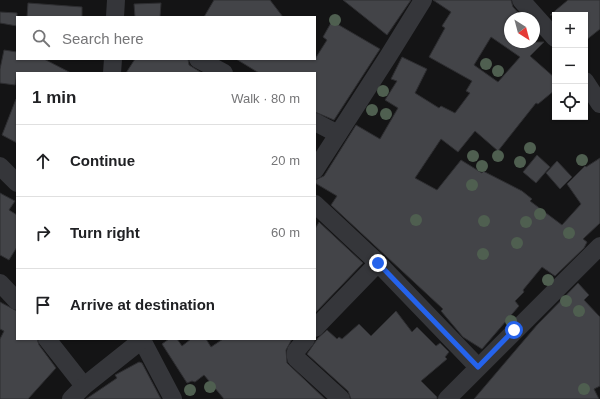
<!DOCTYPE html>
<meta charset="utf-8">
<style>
:root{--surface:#fff;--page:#f2f2f2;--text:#202124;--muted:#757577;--line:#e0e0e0}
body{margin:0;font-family:Helvetica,sans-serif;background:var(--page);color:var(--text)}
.controls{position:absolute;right:12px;top:12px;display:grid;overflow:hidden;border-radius:0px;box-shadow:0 1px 3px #0004}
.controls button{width:36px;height:36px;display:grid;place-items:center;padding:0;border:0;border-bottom:1px solid var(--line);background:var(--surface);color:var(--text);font:20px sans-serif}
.compass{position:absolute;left:504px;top:12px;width:36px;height:36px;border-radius:50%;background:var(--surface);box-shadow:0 1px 3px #0004;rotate:144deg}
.stop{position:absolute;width:12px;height:12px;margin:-9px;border:3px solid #2563eb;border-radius:50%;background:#fff}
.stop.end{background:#2563eb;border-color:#fff;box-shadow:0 1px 4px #0008}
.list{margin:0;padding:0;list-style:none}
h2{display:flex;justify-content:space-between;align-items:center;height:52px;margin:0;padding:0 16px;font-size:17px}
h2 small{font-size:13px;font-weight:400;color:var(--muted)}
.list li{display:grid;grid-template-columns:26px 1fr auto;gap:12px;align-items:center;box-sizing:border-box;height:72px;padding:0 16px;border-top:1px solid var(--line)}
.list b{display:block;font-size:15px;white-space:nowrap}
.list em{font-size:13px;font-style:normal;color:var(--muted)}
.icon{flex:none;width:22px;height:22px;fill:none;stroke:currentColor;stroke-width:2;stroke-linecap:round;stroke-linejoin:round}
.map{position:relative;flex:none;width:600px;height:399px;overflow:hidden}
.search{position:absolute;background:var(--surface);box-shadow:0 1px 3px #0004;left:16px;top:16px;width:300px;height:44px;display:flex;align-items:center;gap:10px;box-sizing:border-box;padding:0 14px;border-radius:0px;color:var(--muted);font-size:15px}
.panel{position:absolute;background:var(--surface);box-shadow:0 1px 3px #0004;left:16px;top:72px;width:300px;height:268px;border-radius:0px}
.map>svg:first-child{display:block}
</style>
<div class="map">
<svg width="600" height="399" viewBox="0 0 600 399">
<rect width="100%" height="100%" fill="#141415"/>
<!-- building -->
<g fill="#434448" stroke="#2e2e31" fill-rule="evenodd">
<path d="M 214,0 L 270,0 L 283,17 L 204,17 Z"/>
<path d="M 343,0 L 411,0 L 387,35 Z"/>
<path d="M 433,0 L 511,0 L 513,7 L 523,18 L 510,18 L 510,42 L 544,42 L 530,56 L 555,78 L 555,90 L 538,104 L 536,103 L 498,151 L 475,131 L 458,152 L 441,139 L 415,178 L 437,190 L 461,160 L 482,173 L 483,171 L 522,191 L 532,199 L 530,201 L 562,225 L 581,204 L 567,184 L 585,166 L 586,167 L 600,158 L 600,223 L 583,239 L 587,242 L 584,248 L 555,276 L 542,267 L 523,290 L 524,292 L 515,301 L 519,306 L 482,349 L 463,337 L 441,311 L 443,309 L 331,205 L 337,196 L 315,183 L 315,180 L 324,176 L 356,125 L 380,139 L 398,108 L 385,100 L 397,81 L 391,79 L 402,57 L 427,69 L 415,93 L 439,108 L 441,106 L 455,113 L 470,93 L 466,91 L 472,81 L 429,57 L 445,28 L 442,26 L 451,12 ZM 491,37 L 520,57 L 498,82 L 474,65 Z"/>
<path d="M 568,0 L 600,0 L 600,29 L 585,41 L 585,15 L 550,15 Z"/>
<path d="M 28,3 L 82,7 L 82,17 L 27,17 Z"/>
<path d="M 161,3 L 160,17 L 135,17 L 134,4 Z"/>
<path d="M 0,12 L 17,13 L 17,26 L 0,23 Z"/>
<path d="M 332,21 L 380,49 L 334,120 L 315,112 L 315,73 L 259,73 L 236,59 L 315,59 L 327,40 L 323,37 Z"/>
<path d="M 4,50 L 17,52 L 17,59 L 44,59 L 71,73 L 17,73 L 15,85 L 0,83 L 0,69 Z"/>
<path d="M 135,59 L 188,59 L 189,65 L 202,73 L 126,73 Z"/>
<path d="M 16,99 L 17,99 L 17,143 L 2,135 Z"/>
<path d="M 537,155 L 550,167 L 536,183 L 523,172 Z"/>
<path d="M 557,161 L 572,177 L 560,189 L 546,173 Z"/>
<path d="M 0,193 L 15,201 L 9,210 L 17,215 L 17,247 L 9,260 L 0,255 Z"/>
<path d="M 319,222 L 363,263 L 315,313 L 315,229 Z"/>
<path d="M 578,283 L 589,295 L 584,300 L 600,317 L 600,386 L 594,389 L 599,399 L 474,399 L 537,325 Z"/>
<path d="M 0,302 L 17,311 L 17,339 L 37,339 L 39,345 L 56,368 L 28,399 L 0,399 L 0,339 L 4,331 L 0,329 Z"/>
<path d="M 396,311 L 412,332 L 417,327 L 436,346 L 440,343 L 449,352 L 445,357 L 447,359 L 421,381 L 437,397 L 437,399 L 351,399 L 348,391 L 307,354 L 318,338 L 327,330 L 337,339 L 339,337 L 342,339 L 359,324 L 371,336 Z"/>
<path d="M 169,339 L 177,339 L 182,346 L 191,339 L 206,339 L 211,347 L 223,339 L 292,339 L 286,350 L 287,363 L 325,399 L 224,399 L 204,375 L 195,382 L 192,381 L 187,383 L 162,344 Z"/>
<path d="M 139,362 L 142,363 L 161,399 L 86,399 L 117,378 L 115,375 Z"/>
</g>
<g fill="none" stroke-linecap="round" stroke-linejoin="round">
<!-- minor -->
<g stroke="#35363a" stroke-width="18">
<path d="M 521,0 L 555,38"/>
<path d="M 115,17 L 116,0"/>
<path d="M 198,59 L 224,73"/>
<path d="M 112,73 L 113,59"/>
<path d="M 585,81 L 600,104"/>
<path d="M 315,122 L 338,134"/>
<path d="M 0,166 L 17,183"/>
<path d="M 315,170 L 389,55 L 423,0"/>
<path d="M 315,204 L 378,263 L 478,367"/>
<path d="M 0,283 L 17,301"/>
<path d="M 315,328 L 378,263"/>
<path d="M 47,339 L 84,386"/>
<path d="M 306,339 L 296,351 L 296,358 L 341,399"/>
<path d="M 142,340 L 173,399"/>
<path d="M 71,399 L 84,386 L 143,339"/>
<path d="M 447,399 L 600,246"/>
</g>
</g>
<!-- trees -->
<g fill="#4f5f50">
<circle cx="335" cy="20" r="6"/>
<circle cx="486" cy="64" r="6"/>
<circle cx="498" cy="71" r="6"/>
<circle cx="383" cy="91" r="6"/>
<circle cx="372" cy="110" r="6"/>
<circle cx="386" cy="114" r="6"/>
<circle cx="530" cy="148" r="6"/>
<circle cx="473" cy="156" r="6"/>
<circle cx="498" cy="156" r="6"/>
<circle cx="582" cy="160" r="6"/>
<circle cx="520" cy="162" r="6"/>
<circle cx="482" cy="166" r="6"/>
<circle cx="472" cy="185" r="6"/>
<circle cx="540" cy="214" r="6"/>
<circle cx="416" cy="220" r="6"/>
<circle cx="484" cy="221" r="6"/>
<circle cx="526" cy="222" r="6"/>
<circle cx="569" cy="233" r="6"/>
<circle cx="517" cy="243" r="6"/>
<circle cx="483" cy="254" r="6"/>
<circle cx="548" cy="280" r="6"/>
<circle cx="566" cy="301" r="6"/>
<circle cx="579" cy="311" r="6"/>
<circle cx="511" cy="321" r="6"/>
<circle cx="210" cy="387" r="6"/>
<circle cx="584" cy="389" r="6"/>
<circle cx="190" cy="390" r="6"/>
</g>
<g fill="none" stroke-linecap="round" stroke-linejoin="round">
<!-- route -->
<path stroke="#2563eb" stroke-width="5" d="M 378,263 L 478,367 L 514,330"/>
</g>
</svg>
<div class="controls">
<button>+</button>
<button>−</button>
<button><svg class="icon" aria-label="locate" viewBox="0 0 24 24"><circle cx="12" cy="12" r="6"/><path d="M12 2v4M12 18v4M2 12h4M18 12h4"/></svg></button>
</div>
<svg class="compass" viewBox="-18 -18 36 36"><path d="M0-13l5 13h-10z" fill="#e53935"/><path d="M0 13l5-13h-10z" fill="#757577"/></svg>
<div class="stop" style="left:514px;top:330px"></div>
<div class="stop end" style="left:378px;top:263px"></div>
<div class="search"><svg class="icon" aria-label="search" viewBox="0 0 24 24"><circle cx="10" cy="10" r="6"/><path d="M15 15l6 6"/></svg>Search here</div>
<section class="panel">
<h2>1 min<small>Walk · 80 m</small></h2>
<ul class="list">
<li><svg class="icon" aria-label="ahead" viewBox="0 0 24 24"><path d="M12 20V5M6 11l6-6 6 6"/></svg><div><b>Continue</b></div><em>20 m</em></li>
<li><svg class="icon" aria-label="right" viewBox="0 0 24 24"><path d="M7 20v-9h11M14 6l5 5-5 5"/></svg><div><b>Turn right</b></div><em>60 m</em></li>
<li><svg class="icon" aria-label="arrive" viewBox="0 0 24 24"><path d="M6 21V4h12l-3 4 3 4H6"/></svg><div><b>Arrive at destination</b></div></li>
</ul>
</section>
</div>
